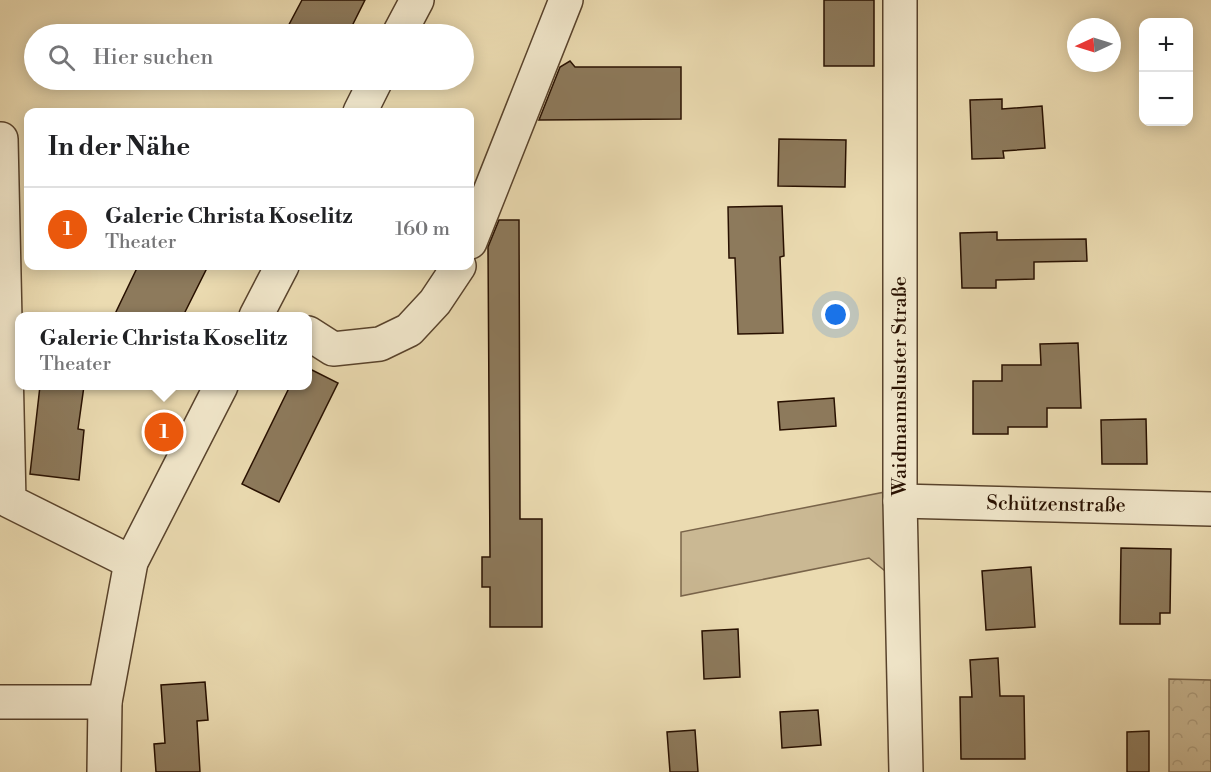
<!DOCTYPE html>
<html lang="de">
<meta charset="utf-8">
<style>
:root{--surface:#fff;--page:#f2f2f2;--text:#202124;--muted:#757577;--line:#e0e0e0;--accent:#ea580c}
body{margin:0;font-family:"Libre Bodoni",serif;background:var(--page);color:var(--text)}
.controls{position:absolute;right:18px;top:18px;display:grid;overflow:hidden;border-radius:12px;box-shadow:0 3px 15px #0003}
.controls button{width:54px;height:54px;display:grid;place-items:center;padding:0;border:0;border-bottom:2px solid var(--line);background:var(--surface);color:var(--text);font:30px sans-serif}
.compass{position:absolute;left:1067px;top:18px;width:54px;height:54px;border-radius:50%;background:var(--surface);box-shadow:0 3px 15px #0003;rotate:266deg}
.you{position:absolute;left:836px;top:315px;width:21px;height:21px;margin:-15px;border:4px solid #fff;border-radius:50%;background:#1a73e8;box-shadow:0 0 0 9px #1a73e833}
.badge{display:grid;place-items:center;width:39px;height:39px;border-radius:50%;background:var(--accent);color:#fff;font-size:20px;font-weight:700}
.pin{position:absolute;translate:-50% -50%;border:3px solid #fff;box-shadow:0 2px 6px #0006}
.popup{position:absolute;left:15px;top:312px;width:297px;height:78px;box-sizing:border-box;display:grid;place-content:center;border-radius:12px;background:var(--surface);filter:drop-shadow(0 2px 4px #0005);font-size:20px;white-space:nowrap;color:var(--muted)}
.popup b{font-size:22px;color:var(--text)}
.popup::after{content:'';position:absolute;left:50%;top:100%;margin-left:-12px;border:12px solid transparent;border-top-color:var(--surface)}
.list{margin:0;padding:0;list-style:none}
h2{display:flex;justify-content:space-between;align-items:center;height:78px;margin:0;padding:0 24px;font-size:26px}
h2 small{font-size:20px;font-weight:400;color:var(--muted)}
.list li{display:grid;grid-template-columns:39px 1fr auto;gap:18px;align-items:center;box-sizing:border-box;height:84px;padding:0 24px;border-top:2px solid var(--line)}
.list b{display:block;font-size:22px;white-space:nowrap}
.list p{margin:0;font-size:20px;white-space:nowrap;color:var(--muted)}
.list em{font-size:20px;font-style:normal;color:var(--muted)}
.icon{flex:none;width:33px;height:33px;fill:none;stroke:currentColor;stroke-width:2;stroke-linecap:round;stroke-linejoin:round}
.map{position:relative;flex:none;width:1211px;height:772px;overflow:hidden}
.search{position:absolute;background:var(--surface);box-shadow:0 3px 15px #0003;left:24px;top:24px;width:450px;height:66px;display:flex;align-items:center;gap:15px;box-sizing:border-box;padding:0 21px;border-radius:33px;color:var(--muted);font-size:22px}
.panel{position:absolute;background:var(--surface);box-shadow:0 3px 15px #0003;left:24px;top:108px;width:450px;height:162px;border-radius:12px}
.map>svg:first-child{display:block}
</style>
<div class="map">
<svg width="1211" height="772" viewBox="0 0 1211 772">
<defs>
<pattern id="forest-crowns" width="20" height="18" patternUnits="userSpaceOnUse" patternTransform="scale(1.5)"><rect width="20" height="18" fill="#cab893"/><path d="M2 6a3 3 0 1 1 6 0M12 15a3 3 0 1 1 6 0" fill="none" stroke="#ae9d7d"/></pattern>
</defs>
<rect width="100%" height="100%" fill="#ebdbb1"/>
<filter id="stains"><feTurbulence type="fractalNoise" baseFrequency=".00333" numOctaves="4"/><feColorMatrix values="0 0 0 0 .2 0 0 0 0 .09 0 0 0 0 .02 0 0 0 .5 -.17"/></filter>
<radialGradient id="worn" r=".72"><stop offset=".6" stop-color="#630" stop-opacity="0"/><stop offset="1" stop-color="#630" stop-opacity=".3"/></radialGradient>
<!-- grass -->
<path fill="#cab893" stroke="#79644a" stroke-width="1.5" d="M 890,491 L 890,575 L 869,558 L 681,596 L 681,532 Z"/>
<!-- forest -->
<path fill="url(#forest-crowns)" stroke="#79644a" stroke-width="1.5" d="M 1169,679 L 1211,680 L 1211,772 L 1169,772 Z"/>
<!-- building -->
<g fill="#8d7a5c" stroke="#281000" stroke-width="1.5">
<path d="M 302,0 L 365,0 L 348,34 L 284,34 Z"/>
<rect x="824" y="0" width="50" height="66"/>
<path d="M 570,61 L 575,67 L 681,67 L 681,119 L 539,120 L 560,67 Z"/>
<path d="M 1002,99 L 1002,109 L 1042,106 L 1045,148 L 1003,151 L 1004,158 L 972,159 L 970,100 Z"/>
<path d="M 779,139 L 846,140 L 845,187 L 778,186 Z"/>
<path d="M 782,206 L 784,256 L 780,257 L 783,333 L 738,334 L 735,258 L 729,258 L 728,207 Z"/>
<path d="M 499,220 L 519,220 L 520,519 L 542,519 L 542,627 L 490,627 L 490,587 L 482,587 L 482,557 L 490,557 L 488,247 Z"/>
<path d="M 997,232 L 997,240 L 1086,239 L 1087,261 L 1034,262 L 1034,279 L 996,280 L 996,288 L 962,288 L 960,233 Z"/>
<path d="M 138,266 L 208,266 L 183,316 L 114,316 Z"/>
<path d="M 1078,343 L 1081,408 L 1047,408 L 1047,427 L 1008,427 L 1008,434 L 973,434 L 973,381 L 1002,381 L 1002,365 L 1041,365 L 1040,344 Z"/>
<path d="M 308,368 L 338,383 L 279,502 L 242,484 L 290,386 L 308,386 Z"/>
<path d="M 40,386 L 84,386 L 78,429 L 84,430 L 79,480 L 30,474 Z"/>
<path d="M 834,398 L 836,426 L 780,430 L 778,402 Z"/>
<path d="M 1146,419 L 1147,464 L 1102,464 L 1101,420 Z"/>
<path d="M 1121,548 L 1171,549 L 1170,613 L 1160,613 L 1160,624 L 1120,624 Z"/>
<path d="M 1031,567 L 1035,627 L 986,630 L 982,571 Z"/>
<path d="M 738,629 L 740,677 L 704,679 L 702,631 Z"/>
<path d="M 998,658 L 1000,696 L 1024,696 L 1025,759 L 961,759 L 960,697 L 972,697 L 970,660 Z"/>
<path d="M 205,682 L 208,720 L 197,721 L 200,772 L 156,772 L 154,744 L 165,743 L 161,685 Z"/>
<path d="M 818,710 L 821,745 L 782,748 L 780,712 Z"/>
<path d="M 695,730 L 698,772 L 670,772 L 667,732 Z"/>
<path d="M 1149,731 L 1149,772 L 1127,772 L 1127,732 Z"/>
</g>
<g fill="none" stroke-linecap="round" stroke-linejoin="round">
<!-- minor casing -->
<g stroke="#59432c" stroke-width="36">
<g id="minor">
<path d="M 900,0 L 900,501 L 906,772"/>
<path d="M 399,34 L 417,0"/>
<path d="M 360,112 L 376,80"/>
<path d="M 1,139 L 9,501 L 131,562"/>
<path d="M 470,242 L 566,0"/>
<path d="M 256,316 L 282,266"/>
<path d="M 308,333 L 333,349 L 380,344 L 409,330 L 435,302 L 459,266"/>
<path d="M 900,501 L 1211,509"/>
<path d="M 0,702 L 105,702"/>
<path d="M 104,772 L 105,702 L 131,562 L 221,386"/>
</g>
</g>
<!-- minor -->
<use href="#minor" stroke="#f2e8cc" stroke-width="33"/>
</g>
<g text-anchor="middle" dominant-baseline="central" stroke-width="6" stroke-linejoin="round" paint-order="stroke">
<!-- street labels -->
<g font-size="20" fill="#281000" stroke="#f2e8cc">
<text transform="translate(900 386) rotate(-90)">Waidmannsluster Straße</text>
<text transform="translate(1056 505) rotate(1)">Schützenstraße</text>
</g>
</g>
<rect width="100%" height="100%" filter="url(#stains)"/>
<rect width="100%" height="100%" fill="url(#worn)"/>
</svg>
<div class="controls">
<button>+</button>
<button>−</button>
</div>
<svg class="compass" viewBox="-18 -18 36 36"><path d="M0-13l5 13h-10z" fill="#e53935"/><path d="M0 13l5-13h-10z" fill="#757577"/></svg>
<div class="you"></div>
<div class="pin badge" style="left:164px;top:432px">1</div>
<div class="popup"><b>Galerie Christa Koselitz</b>Theater</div>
<div class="search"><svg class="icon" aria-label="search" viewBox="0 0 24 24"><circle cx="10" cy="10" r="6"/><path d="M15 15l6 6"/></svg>Hier suchen</div>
<section class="panel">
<h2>In der Nähe<small></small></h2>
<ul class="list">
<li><span class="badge">1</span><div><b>Galerie Christa Koselitz</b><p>Theater</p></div><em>160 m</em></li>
</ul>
</section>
</div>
